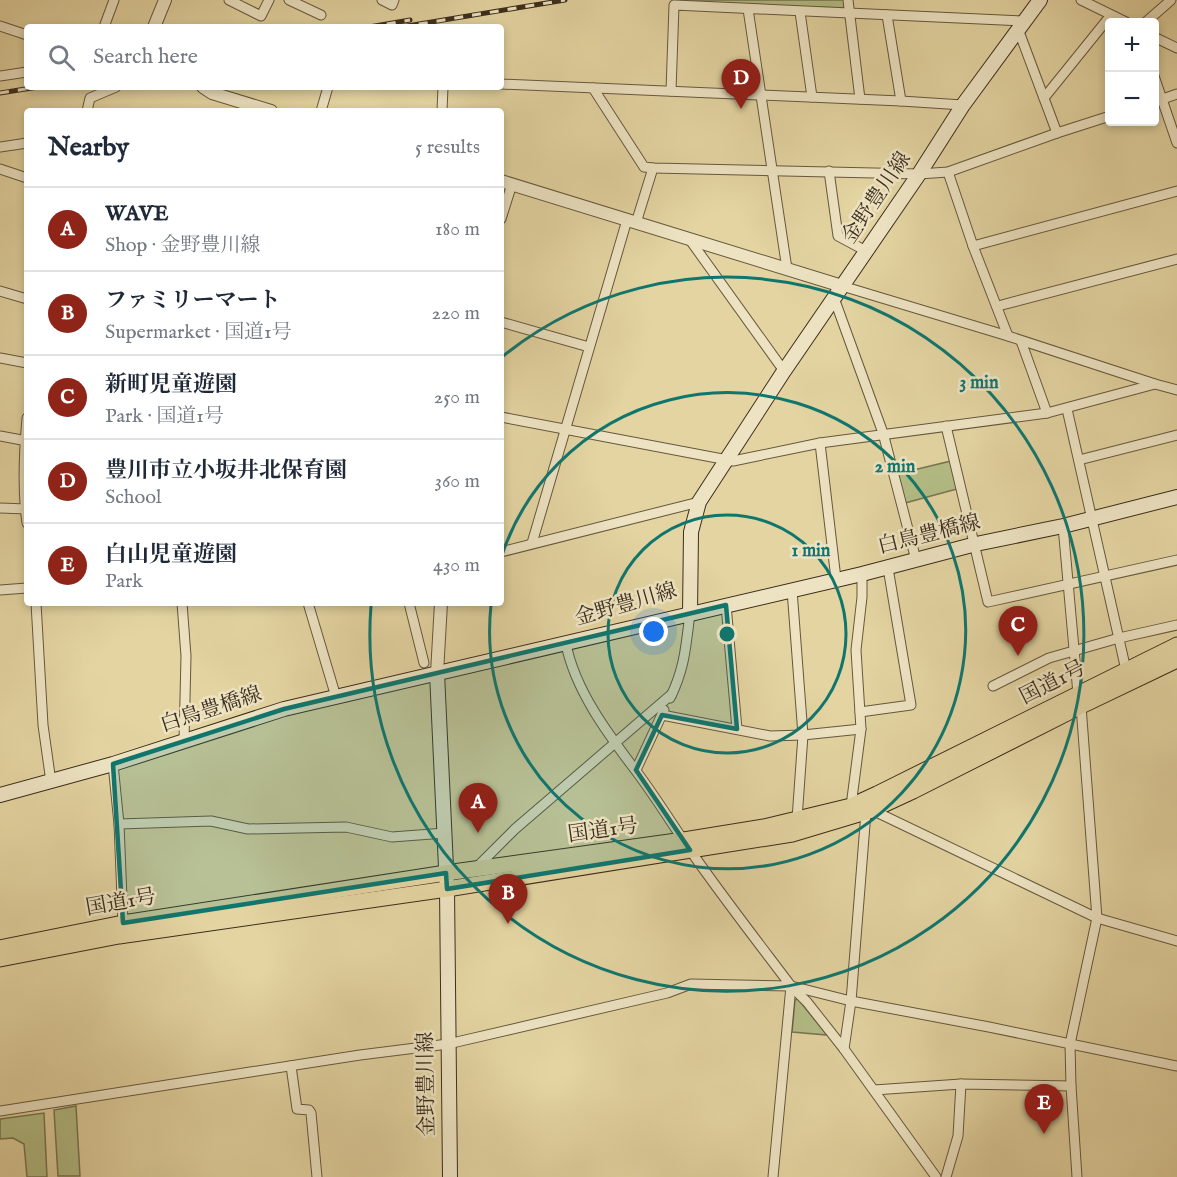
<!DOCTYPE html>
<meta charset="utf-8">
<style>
:root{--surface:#fff;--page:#f6f6f7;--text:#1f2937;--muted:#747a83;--line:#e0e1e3;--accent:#8f2418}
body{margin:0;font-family:"IM FELL English","Noto Serif JP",serif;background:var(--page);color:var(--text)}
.controls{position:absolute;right:18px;top:18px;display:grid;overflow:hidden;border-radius:6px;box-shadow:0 3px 9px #0003}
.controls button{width:54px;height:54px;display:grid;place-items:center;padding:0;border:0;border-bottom:2px solid var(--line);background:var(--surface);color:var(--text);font:30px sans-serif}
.you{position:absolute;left:654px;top:632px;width:21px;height:21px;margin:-15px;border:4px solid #fff;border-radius:50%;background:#1a73e8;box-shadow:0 0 0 9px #1a73e833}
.badge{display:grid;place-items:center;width:39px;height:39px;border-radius:50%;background:var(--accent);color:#fff;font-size:20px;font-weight:700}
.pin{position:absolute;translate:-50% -50px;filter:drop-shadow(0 2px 3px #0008)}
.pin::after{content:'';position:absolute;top:32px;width:21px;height:18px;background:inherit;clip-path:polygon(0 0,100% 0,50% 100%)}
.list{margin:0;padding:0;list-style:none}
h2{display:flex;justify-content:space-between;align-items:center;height:78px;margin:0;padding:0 24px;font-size:26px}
h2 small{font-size:20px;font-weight:400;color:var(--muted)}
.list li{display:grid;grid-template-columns:39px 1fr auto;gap:18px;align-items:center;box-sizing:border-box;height:84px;padding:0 24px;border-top:2px solid var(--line)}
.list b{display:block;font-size:22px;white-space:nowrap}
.list p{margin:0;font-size:20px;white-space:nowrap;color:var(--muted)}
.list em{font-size:20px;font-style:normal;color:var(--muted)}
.icon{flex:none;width:33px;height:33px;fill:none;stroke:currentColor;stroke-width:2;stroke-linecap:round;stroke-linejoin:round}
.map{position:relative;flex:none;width:1177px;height:1177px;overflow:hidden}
.search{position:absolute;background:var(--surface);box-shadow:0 3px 9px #0003;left:24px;top:24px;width:480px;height:66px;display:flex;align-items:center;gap:15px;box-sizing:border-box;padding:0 21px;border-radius:6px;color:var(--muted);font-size:22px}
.panel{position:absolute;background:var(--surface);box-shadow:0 3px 9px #0003;left:24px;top:108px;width:480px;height:498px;border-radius:6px}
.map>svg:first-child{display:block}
</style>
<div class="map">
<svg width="1177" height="1177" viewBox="0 0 1177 1177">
<rect width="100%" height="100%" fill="#e3d4a1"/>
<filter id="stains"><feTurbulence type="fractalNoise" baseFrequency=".00333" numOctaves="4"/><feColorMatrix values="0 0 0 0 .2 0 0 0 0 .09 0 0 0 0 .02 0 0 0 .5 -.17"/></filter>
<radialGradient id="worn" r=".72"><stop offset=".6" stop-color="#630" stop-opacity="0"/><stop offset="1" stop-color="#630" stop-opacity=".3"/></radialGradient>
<!-- green -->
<g fill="#b3bd85" stroke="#787551" stroke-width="1.5">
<path d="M 677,0 L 845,0 L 845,8 L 681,3 Z"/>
<path d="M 951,461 L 957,489 L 905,503 L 897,474 Z"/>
<path d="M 798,999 L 827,1035 L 792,1032 L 795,1000 Z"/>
<path d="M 76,1106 L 80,1176 L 58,1176 L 54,1110 Z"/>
<path d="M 44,1113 L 47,1177 L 27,1177 L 24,1144 L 13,1138 L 0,1139 L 0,1119 Z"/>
</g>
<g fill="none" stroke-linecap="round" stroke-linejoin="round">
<!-- minor casing -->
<g stroke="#66573e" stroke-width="11">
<g id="minor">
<path d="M 229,0 L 261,16 L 269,0"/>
<path d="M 289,0 L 321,15"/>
<path d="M 382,0 L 392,5 L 394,0"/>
<path d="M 848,0 L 860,99"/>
<path d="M 1081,0 L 1126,22"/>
<path d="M 748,9 L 787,269"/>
<path d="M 800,12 L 812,97"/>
<path d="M 887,15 L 901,101"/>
<path d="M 1146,22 L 1171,0"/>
<path d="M 0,26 L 27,35"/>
<path d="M 104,27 L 114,0"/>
<path d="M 1018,29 L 1057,133"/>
<path d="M 1154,37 L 1177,48"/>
<path d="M 0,76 L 27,72"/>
<path d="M 1154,76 L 1177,143"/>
<path d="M 501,84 L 901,101 L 963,105"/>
<path d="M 593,88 L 644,167 L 653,168 L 919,174 L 948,172 L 1057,133 L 1110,116"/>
<path d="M 671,91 L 674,5 L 1023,21"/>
<path d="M 1044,98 L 1111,15"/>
<path d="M 1154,102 L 1177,94"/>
<path d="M 87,111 L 90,98 L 116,87"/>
<path d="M 321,111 L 328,87"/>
<path d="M 442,111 L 443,87"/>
<path d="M 0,147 L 27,143"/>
<path d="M 0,169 L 27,178"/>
<path d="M 829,171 L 838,236 L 866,251"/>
<path d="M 948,172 L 973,246 L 1008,336"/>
<path d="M 501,219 L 512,184"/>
<path d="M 636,223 L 653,168"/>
<path d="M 690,240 L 784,371"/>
<path d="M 973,246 L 1177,191"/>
<path d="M 842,286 L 1008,336 L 1155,384 L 1177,390"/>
<path d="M 0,291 L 27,299"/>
<path d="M 834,298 L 883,433 L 916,560"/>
<path d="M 998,306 L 1177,259"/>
<path d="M 501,322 L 589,347"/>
<path d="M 1021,341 L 1047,413"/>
<path d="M 0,358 L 27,363"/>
<path d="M 1067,409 L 1126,670"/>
<path d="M 501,417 L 733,461 L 820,443 L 1047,413 L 1155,384"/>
<path d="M 27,418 C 24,452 22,489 27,523"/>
<path d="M 946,426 L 988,602 L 1177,560"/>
<path d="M 0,436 L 27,441"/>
<path d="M 820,443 L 836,579"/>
<path d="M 1079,460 L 1177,435"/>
<path d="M 0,508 L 27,509"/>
<path d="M 1063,526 L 1078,694"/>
<path d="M 532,543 L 627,220"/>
<path d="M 501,552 L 699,502"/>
<path d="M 0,590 L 27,588"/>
<path d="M 792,590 L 803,735 L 797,819"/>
<path d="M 36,603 L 43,725 L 51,782"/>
<path d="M 182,603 L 186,656 L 184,741"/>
<path d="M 308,603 L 336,697"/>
<path d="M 409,603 L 424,663"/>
<path d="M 726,605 L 737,729"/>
<path d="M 566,644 C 575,690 608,734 636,771 C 655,796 672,824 690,850 C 722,896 757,941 791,986 L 807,1002 L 844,1049 L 936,1177"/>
<path d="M 993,686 L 1049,658 L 1119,638 L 1177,625"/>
<path d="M 670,698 C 685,668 686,645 690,613"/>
<path d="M 860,712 L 911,705 L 888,568"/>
<path d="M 662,715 L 770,736 L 803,735 L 861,729"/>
<path d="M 113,764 L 119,824 L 123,923"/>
<path d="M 636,770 L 664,710"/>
<path d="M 851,806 L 861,729 L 856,650 L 862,597 L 862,574"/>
<path d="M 872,810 L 1097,918 L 1177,941"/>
<path d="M 119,824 L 211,821 L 248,829 L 346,827 L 392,837 L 445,833"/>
<path d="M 476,868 L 515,829 L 672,694"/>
<path d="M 844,1049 L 851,1001 L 866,812"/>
<path d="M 291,1066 L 297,1109 L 309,1110 L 311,1113 L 317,1177"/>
<path d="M 874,1090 L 961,1084 L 1071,1086"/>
<path d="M 0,1111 L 360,1055 L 448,1044 L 667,993 L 691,984 L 791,986 L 851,1001 L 989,1027 L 1177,1066"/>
<path d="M 773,1177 L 791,986"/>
<path d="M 946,1177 L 958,1136 L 961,1084"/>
<path d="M 1077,1177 L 1071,1086 L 1070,1044 L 1097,918 L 1081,706"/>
</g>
</g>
<!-- tertiary casing -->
<g stroke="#66573e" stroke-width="14">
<g id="tertiary">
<path d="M 154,27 L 165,0"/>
<path d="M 203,87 L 212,93 L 271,111"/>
<path d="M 501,181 L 842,286"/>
<path d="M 437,673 L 441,603"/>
</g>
</g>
<!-- secondary casing -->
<g stroke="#3c2d1d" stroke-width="16">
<g id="secondary">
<path d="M 690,613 L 691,532 L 699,502 L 784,371 L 919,174 L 963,105 L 1040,0"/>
<path d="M 437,673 L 447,889 L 450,1177"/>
<path d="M 0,795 L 113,764 L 284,709 L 862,574 L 976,544 L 1063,526 L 1177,497"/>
</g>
</g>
<!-- trunk casing -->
<g stroke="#3c2d1d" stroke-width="17">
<g id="trunk">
<path d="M 0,948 L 123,923 L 446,873 L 684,840 L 764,827 L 851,806 L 877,794 L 1177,645"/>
<path d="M 0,959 L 119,936 L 447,889 L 792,834 L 872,810 L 913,791 L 1081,706 L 1177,660"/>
</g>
</g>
<!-- minor -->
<use href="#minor" stroke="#ede3c2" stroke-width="9"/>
<!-- tertiary -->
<use href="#tertiary" stroke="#ede3c2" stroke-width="12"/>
<!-- secondary -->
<use href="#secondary" stroke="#ede3c2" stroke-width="14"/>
<!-- trunk -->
<use href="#trunk" stroke="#e3d4a1" stroke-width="15"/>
<!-- rail casing -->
<g stroke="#3c2d1d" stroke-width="5">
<g id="rail">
<path d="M 369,27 L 410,20"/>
<path d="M 401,27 L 565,0"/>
<path d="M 0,93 L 38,87"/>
</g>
</g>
<!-- rail -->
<use href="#rail" stroke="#ede3c2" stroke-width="3" stroke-dasharray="9" stroke-linecap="butt"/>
</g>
<!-- marked area -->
<path fill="#0f766e" fill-opacity="0.2" stroke="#0f766e" stroke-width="4.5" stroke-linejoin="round" d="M 726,605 L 737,729 L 662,715 L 636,770 L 690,850 L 447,889 L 446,873 L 123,923 L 113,764 L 284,709 Z"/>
<!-- distance rings -->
<g fill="none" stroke="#0f766e" stroke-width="3">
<circle cx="727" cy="634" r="119"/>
<path d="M501 558A238 238 0 1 1 491 605"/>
<path d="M502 357A357 357 0 1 1 371 606"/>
</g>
<g text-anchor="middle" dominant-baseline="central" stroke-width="5" stroke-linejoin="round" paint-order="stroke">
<!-- street labels -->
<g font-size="21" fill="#3c2d1d" stroke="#ede3c2">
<text transform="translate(877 198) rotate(-56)">金野豊川線</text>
<text transform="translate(929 535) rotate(-14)">白鳥豊橋線</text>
<text transform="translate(626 605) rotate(-16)">金野豊川線</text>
<text transform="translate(1053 683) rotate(-27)">国道1号</text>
<text transform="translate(211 710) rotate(-18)">白鳥豊橋線</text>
<text transform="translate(603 831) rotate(-8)">国道1号</text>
<text transform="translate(121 903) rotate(-10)">国道1号</text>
<text transform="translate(427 1084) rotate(-91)">金野豊川線</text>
</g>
</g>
<circle cx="727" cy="634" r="9" fill="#0f766e" stroke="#ede3c2" stroke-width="3"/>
<g font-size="18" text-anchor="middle" font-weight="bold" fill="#0f766e" stroke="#ede3c2" stroke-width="5" stroke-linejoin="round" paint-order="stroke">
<text x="979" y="388">3 min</text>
<text x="895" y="472">2 min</text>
<text x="811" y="556">1 min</text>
</g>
<rect width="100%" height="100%" filter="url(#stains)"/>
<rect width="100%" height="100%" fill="url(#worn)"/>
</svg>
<div class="controls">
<button>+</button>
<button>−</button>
</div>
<div class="you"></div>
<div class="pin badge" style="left:478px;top:833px">A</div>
<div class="pin badge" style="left:508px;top:924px">B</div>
<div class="pin badge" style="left:1018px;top:656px">C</div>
<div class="pin badge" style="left:741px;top:109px">D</div>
<div class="pin badge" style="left:1044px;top:1134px">E</div>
<div class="search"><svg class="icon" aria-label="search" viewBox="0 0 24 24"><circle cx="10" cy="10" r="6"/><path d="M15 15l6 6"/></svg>Search here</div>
<section class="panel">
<h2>Nearby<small>5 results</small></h2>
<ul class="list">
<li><span class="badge">A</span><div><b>WAVE</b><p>Shop · 金野豊川線</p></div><em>180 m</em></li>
<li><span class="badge">B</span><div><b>ファミリーマート</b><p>Supermarket · 国道1号</p></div><em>220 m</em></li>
<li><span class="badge">C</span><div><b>新町児童遊園</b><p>Park · 国道1号</p></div><em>250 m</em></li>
<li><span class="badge">D</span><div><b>豊川市立小坂井北保育園</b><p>School</p></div><em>360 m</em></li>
<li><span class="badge">E</span><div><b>白山児童遊園</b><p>Park</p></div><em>430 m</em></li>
</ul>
</section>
</div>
